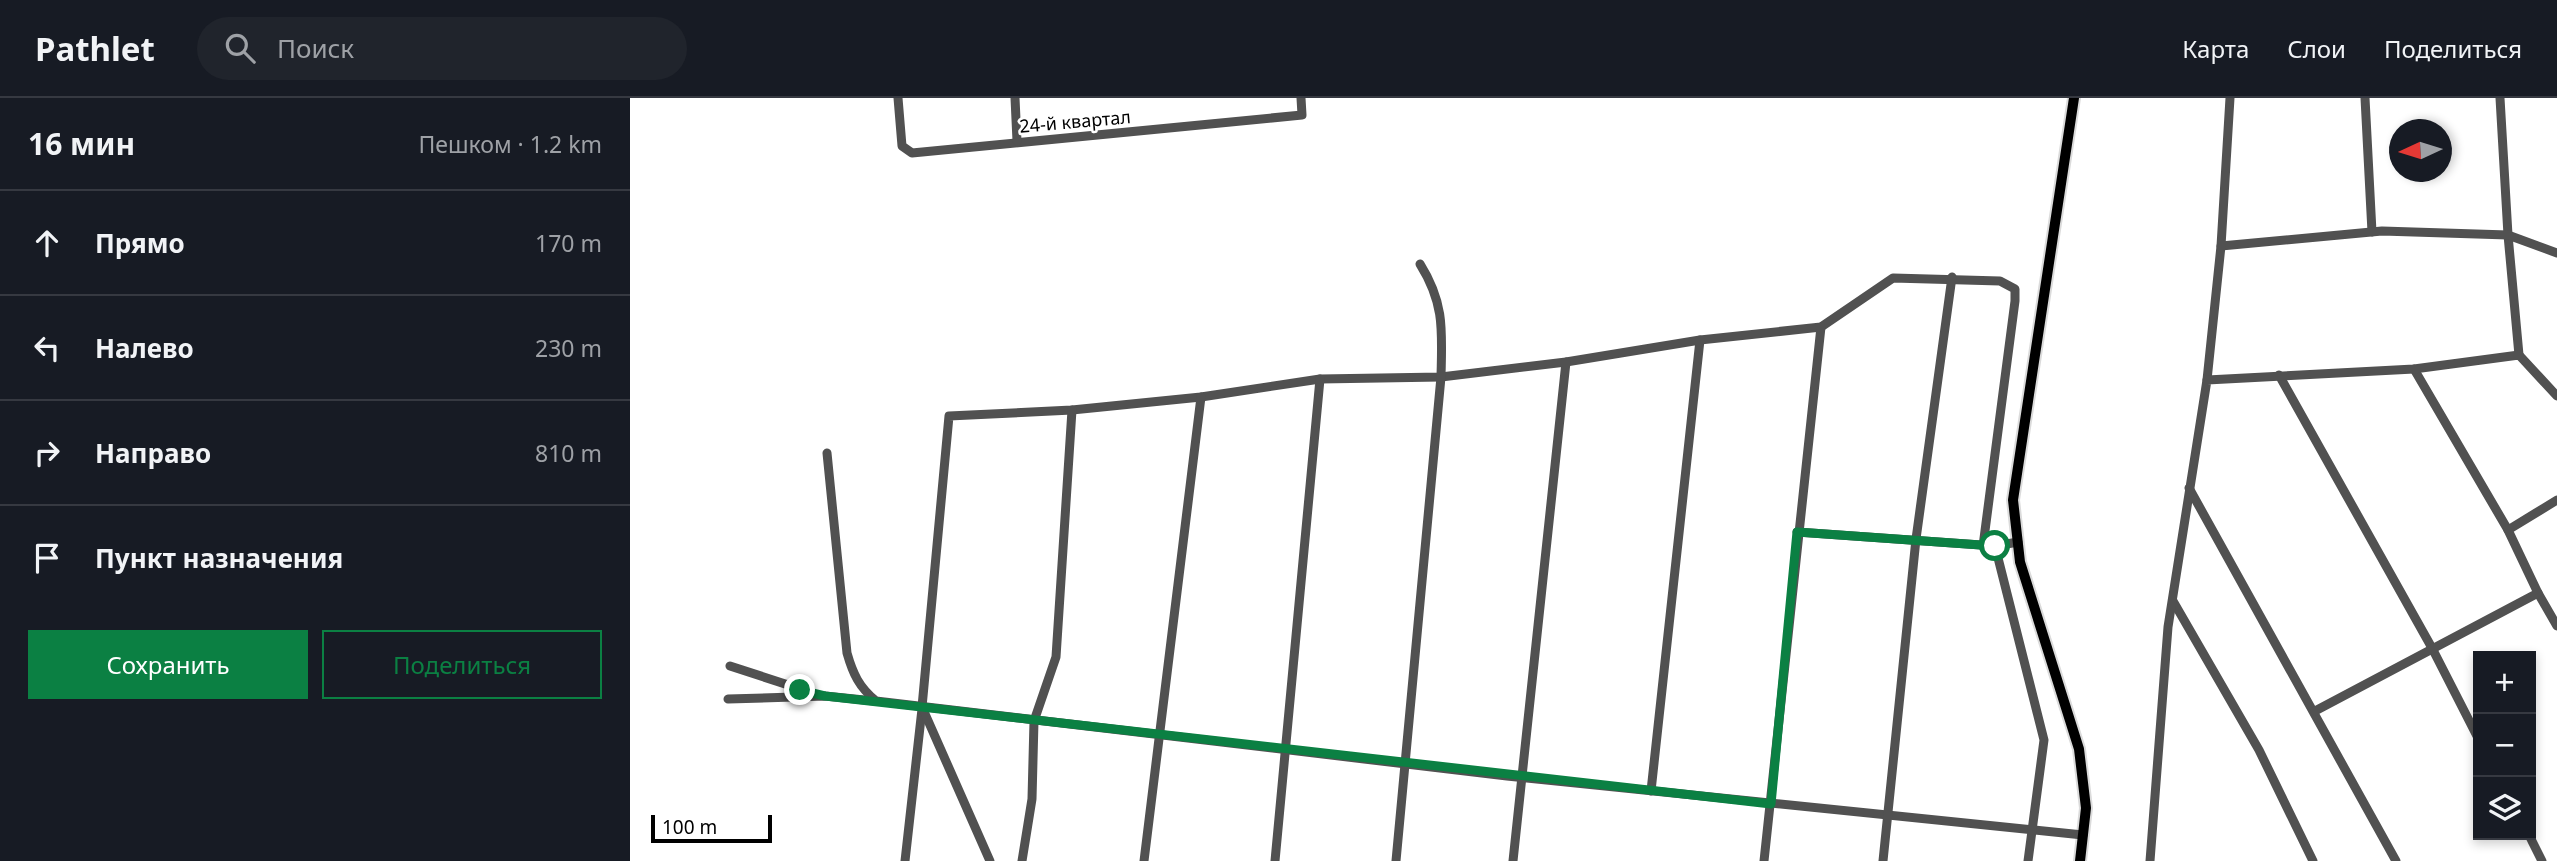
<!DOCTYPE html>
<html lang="ru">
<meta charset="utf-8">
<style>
:root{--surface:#171b24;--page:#20242c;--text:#f1f3f6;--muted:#9ea1a6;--line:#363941;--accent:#0b8043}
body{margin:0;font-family:"Noto Sans",sans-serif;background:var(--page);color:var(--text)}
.controls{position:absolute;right:21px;bottom:21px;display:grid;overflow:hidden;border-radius:0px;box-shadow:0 4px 10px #0003}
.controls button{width:63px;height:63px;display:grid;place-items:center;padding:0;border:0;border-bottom:2px solid var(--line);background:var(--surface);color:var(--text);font:35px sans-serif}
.compass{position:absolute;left:1759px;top:21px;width:63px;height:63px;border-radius:50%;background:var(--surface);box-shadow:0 4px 10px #0003;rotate:266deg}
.scale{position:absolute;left:21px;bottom:18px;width:121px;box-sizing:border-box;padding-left:7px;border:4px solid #000;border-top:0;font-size:19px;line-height:24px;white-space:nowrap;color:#000;-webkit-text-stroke:5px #fff;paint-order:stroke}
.stop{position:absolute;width:21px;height:21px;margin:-16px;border:5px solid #0b8043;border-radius:50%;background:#fff}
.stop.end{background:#0b8043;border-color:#fff;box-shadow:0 2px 7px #0008}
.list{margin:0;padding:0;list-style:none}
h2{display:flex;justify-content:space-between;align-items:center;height:91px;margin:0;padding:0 28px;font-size:30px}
h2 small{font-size:23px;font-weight:400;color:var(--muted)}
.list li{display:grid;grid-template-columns:46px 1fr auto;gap:21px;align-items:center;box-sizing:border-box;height:105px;padding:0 28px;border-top:2px solid var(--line)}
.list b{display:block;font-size:26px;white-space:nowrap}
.list em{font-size:23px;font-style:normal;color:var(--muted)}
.actions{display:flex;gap:14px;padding:21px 28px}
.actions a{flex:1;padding:16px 0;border:2px solid var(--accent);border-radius:0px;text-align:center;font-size:24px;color:var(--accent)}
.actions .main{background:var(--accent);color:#fff}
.icon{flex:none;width:38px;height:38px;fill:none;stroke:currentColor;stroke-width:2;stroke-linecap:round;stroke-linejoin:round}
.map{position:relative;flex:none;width:1927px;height:763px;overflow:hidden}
header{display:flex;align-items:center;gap:42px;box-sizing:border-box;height:98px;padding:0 35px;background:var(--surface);border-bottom:2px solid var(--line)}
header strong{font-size:33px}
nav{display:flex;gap:38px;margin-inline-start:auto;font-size:24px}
.search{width:490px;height:63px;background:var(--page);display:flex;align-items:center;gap:18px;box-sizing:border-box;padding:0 24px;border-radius:38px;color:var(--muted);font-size:26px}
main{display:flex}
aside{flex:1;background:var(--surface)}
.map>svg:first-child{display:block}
</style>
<header>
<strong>Pathlet</strong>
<div class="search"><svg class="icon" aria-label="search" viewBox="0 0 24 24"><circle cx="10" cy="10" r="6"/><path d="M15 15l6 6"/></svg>Поиск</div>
<nav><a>Карта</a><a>Слои</a><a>Поделиться</a></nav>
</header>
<main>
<aside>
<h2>16 мин<small>Пешком · 1.2 km</small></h2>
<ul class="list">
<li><svg class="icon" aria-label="ahead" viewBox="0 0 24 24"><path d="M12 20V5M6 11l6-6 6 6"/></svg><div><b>Прямо</b></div><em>170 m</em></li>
<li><svg class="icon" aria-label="left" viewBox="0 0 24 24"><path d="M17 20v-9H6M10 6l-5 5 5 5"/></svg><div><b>Налево</b></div><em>230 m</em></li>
<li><svg class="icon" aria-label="right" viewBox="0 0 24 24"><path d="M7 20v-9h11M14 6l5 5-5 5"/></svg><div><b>Направо</b></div><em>810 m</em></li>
<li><svg class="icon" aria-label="arrive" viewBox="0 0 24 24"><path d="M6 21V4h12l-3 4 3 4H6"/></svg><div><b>Пункт назначения</b></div></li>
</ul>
<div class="actions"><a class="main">Сохранить</a><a>Поделиться</a></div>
</aside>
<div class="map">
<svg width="1927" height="763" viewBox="0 0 1927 763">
<rect width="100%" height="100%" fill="#fff"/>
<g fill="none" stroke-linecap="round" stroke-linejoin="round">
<!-- major casing -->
<g stroke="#dbdbdb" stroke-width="14">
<path id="major" d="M 1444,0 L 1383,402 L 1390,464 L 1449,651 L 1456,710 L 1450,763"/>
</g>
<!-- minor -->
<g stroke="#515151" stroke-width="9">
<path d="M 268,0 L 272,48 L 282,55 L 672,17 L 671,0"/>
<path d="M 385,0 L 387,43"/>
<path d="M 1735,0 L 1742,134"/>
<path d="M 1870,0 L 1878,137 L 1889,257"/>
<path d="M 1591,148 L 1752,133 L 1878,137 L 1927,155"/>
<path d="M 1784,271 L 1878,432"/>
<path d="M 1649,277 L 1802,550 L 1848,640"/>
<path d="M 1577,282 L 1591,148 L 1600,0"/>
<path d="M 197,355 L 217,555 C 223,576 229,589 246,603 L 877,678 L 1453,737"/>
<path d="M 1559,390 L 1766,763"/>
<path d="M 1167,434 L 1365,448 L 1414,642 L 1398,763"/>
<path d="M 1365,448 L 1388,444"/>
<path d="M 1908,495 L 1927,528"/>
<path d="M 1543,503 L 1629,652 L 1683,763"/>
<path d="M 100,568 L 183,595"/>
<path d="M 98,601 L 195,598 L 244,603"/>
<path d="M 1685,613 L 1908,495 L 1878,432 L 1927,402"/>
<path d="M 1021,693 L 1070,242"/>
<path d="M 1899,737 L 1912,763"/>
<path d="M 275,763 L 292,611"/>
<path d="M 360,763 L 292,609 L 319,318 L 442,312 L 571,299 L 690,281 L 811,279 L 936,264 L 1070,242 L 1191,229 L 1263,180 L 1370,183 L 1385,191 L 1385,203 L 1353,448"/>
<path d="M 392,763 L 402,701 L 404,623 L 426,559 L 442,312"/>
<path d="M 514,763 L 571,299"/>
<path d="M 645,763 L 690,281"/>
<path d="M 766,763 L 811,279 C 812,233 815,206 790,166"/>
<path d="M 883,763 L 936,264"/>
<path d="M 1134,763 L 1191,229"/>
<path d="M 1253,763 L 1286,441 L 1322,179"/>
<path d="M 1520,763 L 1538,529 L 1577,282 L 1784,271 L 1889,257 L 1927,298"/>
</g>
<!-- major -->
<use href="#major" stroke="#000" stroke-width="10"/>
</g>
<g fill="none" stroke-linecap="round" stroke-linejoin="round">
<!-- route -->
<path stroke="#0b8043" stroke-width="9" d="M 170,592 L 195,598 L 1141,706 L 1167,434 L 1365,448"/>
</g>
<g text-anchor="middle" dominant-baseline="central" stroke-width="5" stroke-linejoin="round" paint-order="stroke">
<!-- street labels -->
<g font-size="18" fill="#000" stroke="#fff">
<text transform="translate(445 23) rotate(-5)">24-й квартал</text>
</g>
</g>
</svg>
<div class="controls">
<button>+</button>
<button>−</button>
<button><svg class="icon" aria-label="layers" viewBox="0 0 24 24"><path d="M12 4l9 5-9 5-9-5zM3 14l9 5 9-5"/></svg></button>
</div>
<svg class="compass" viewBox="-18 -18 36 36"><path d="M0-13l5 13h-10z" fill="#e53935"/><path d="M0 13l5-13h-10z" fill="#9ea1a6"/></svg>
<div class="scale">100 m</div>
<div class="stop" style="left:1365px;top:448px"></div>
<div class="stop end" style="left:170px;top:592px"></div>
</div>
</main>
